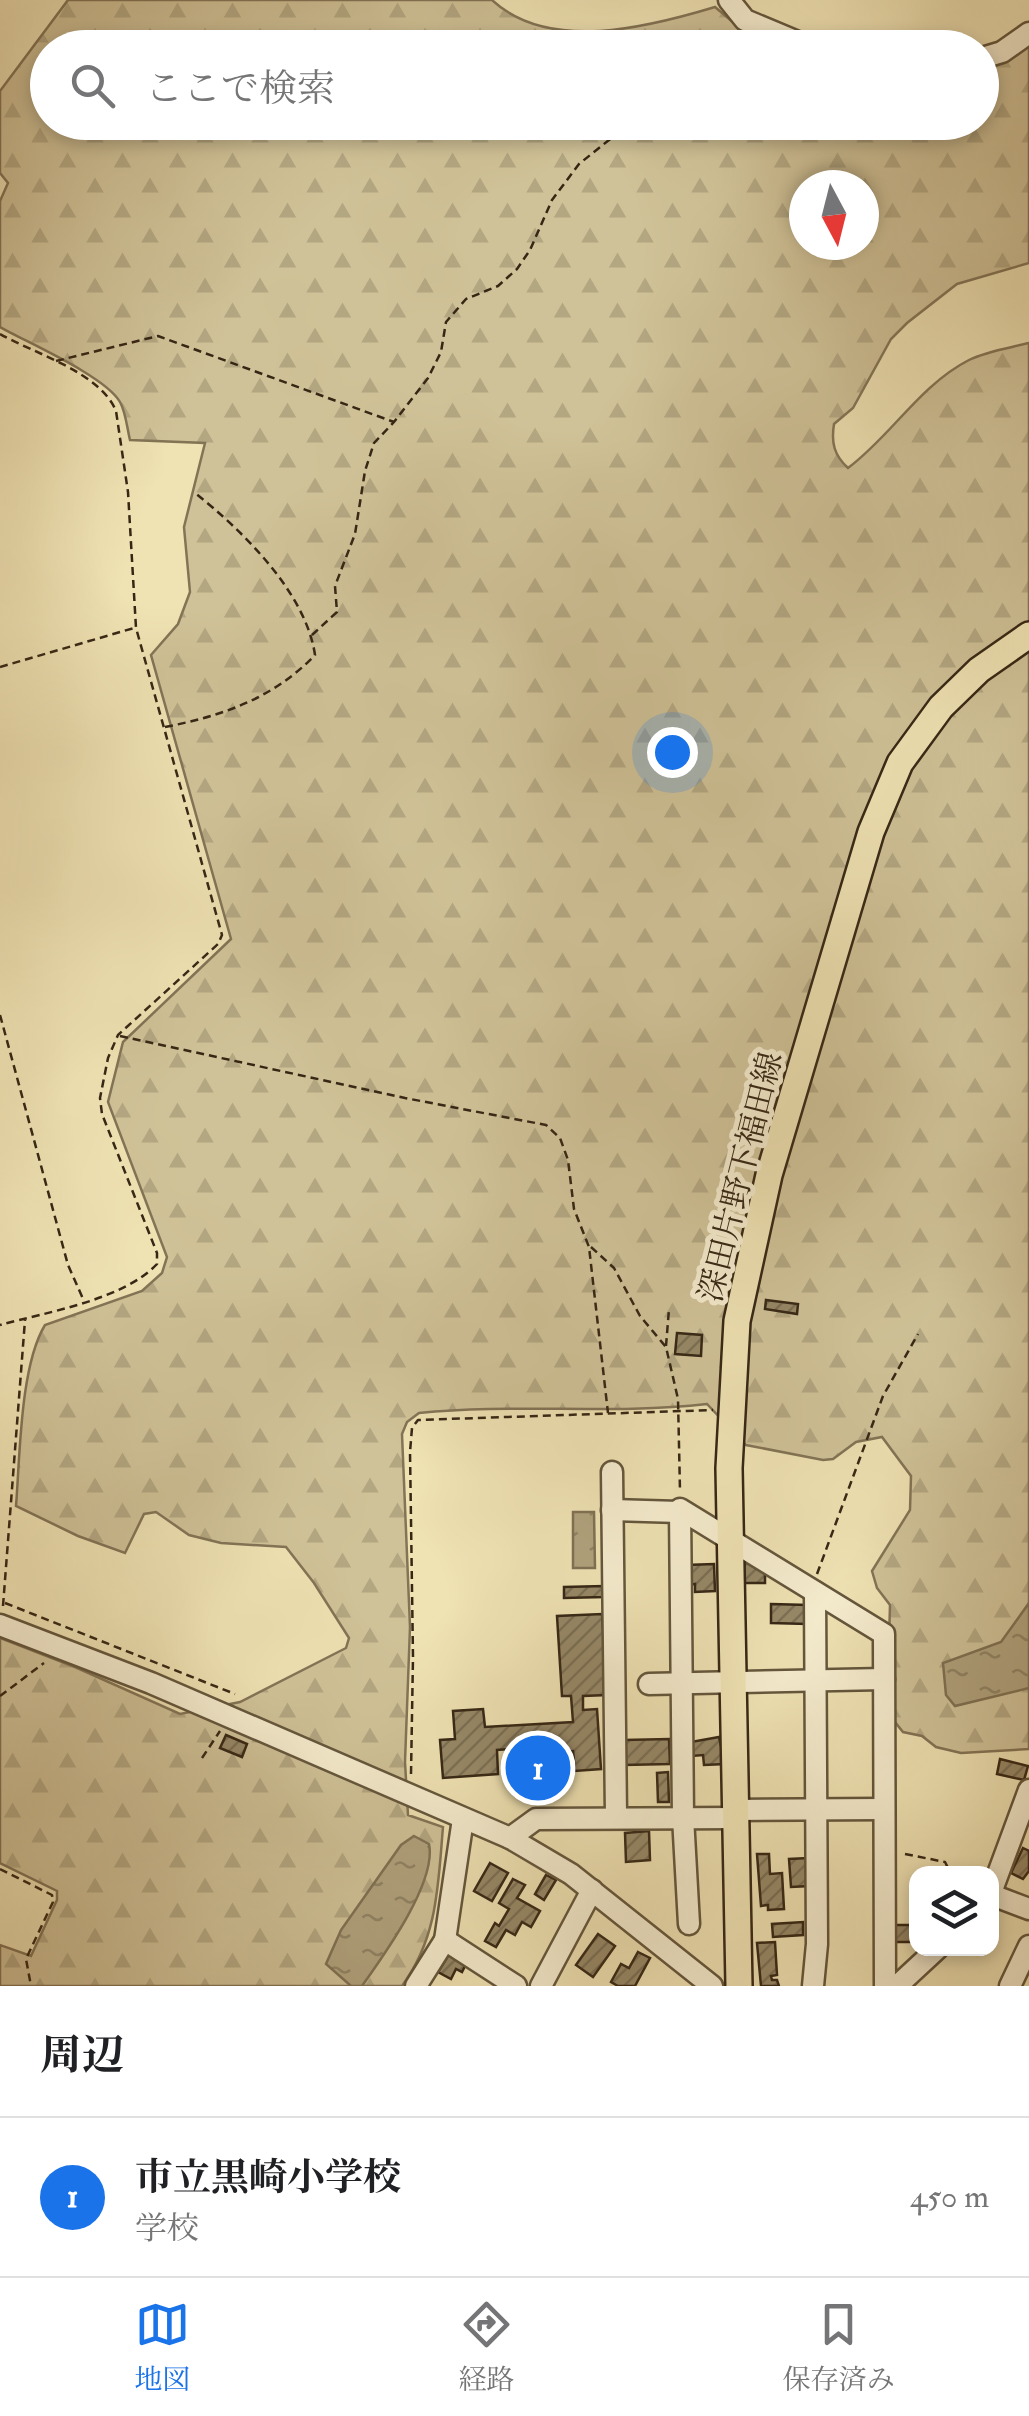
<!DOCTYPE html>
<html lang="ja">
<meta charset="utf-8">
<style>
:root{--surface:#fff;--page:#f2f2f2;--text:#202124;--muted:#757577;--line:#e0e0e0;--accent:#1a73e8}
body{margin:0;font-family:"IM FELL Double Pica","Noto Serif JP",serif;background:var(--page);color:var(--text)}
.controls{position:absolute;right:30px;bottom:30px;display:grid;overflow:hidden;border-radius:20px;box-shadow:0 5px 15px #0003}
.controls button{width:90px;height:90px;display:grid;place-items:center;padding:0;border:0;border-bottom:2px solid var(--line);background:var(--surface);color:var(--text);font:50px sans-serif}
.compass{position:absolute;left:789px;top:170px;width:90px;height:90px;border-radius:50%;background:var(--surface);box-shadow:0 5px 15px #0003;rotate:173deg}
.you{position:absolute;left:672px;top:752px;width:35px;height:35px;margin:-25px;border:8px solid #fff;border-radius:50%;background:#1a73e8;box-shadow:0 0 0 15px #1a73e833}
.badge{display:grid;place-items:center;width:65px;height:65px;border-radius:50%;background:var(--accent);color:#fff;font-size:32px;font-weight:700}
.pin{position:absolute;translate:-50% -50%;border:5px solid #fff;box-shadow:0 2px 10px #0006}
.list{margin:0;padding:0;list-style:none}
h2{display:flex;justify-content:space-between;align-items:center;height:130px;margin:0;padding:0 40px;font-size:42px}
h2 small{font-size:32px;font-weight:400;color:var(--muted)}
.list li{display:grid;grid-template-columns:65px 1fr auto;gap:30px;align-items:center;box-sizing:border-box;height:160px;padding:0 40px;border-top:2px solid var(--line)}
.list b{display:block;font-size:38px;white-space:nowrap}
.list p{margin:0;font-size:32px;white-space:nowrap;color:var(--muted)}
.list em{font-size:32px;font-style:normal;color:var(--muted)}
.icon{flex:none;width:55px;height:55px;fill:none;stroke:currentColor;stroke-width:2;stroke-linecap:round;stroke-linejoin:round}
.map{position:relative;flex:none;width:1029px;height:1986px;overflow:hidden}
.search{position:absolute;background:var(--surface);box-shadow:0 5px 15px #0003;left:30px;right:30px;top:30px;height:110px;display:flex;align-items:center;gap:25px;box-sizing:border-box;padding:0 35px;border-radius:55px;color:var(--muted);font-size:38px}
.sheet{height:290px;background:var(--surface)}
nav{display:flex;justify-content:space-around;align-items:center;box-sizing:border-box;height:140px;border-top:2px solid var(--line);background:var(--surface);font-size:28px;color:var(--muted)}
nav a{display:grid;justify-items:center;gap:5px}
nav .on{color:var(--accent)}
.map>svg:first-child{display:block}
</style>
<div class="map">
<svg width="1029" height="1986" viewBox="0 0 1029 1986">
<defs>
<pattern id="forest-firs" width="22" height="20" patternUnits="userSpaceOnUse" patternTransform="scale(2.5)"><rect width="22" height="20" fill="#d0c298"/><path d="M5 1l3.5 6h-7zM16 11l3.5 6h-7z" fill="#b3a782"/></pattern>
<pattern id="water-ripples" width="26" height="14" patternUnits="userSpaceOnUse" patternTransform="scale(2.5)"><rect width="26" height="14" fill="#b0a27d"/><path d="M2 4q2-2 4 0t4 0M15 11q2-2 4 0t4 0" fill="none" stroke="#908465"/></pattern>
<pattern id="building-hatch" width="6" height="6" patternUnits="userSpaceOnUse" patternTransform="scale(2.5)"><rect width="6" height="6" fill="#968867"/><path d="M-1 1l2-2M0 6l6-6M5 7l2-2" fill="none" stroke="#7b6f54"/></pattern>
</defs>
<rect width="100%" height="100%" fill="#efe2b3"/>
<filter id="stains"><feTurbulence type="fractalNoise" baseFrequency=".002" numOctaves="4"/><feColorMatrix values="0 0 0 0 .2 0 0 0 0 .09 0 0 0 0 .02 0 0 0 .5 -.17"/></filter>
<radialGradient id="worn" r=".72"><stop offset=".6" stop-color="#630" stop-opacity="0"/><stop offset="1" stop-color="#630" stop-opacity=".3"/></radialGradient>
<!-- forest -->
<path fill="url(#forest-firs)" stroke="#837456" stroke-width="2.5" fill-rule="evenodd" d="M 68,0 L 492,0 C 549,53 649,27 715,7 L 741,29 L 789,47 L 48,48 L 48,122 L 982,122 L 982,61 L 1029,40 L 1029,263 L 957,284 L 907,323 L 891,339 L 853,408 L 834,424 C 831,443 834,455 848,468 C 891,436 920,385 969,360 C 987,351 1009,348 1029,343 L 1029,1749 L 961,1753 L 936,1747 L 922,1736 L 903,1732 L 887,1712 L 890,1605 L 877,1588 L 872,1571 L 910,1510 L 911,1476 L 882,1437 L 856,1442 L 833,1459 L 823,1460 L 746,1445 L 707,1404 C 611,1415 514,1403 419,1413 L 407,1422 L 402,1434 L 410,1627 L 405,1762 L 408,1815 L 443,1827 C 438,1885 438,1937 402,1986 L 0,1986 L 0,1945 L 31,1956 L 57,1900 L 57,1891 L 0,1863 L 0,1638 L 75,1667 L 180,1714 L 240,1702 L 346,1648 L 349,1638 L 314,1583 L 286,1547 L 221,1543 L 189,1535 L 156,1512 L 144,1514 L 125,1553 L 78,1536 L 16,1506 C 20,1457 20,1366 45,1325 L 142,1291 L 162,1273 L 167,1257 L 108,1102 L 123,1042 L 231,939 L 151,655 L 178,624 L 190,592 L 184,527 L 205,443 L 130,440 C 127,428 126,413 120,402 C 105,376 28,343 0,327 L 0,201 L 8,183 L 0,173 L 0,91 ZM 804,185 L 864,185 L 864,245 L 804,245 Z"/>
<!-- water -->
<g fill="url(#water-ripples)" stroke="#7f7153" stroke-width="2.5">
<path d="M 573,1512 L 594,1512 L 595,1568 L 573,1568 Z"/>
<path d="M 1029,1603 L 1029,1688 L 955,1706 L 946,1695 L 943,1663 L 1001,1642 Z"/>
<path d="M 414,1836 L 429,1844 C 437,1882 384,1955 362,1986 L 351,1986 L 326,1964 L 341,1930 L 401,1845 Z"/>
</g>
<!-- building -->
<g fill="url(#building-hatch)" stroke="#362715" stroke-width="2.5">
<path d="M 766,1300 L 798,1304 L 797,1314 L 765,1309 Z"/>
<path d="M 677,1333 L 702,1335 L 701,1356 L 675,1354 Z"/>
<rect x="744" y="1563" width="21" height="20"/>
<path d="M 714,1564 L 715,1591 L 695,1592 L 695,1584 L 687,1585 L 686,1565 Z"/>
<path d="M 604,1586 L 604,1597 L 564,1598 L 564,1587 Z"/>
<path d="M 771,1604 L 808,1605 L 807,1624 L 771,1623 Z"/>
<path d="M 602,1614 L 607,1695 L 583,1696 L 583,1710 L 597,1709 L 601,1769 L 575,1771 L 573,1751 L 558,1752 L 558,1748 L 547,1749 L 549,1771 L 526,1773 L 524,1748 L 497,1750 L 498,1774 L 443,1778 L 440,1740 L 455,1739 L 453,1711 L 483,1709 L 485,1727 L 573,1722 L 571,1696 L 562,1696 L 557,1616 Z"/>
<path d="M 226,1735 L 247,1744 L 242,1757 L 220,1748 Z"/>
<path d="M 719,1737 L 725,1764 L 704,1765 L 703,1755 L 692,1756 L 691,1742 Z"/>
<path d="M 669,1739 L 670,1764 L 624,1765 L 624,1740 Z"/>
<path d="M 1000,1759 L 1028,1766 L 1024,1780 L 997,1774 Z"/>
<path d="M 668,1772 L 669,1802 L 658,1802 L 657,1773 Z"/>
<path d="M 649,1831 L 650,1860 L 626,1862 L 625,1833 Z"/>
<path d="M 1023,1848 L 1029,1851 L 1029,1871 L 1023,1879 L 1011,1873 Z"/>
<path d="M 757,1854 L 769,1854 L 770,1874 L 782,1873 L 784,1909 L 768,1910 L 768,1905 L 761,1906 Z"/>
<path d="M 808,1858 L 810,1886 L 791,1887 L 789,1859 Z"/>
<path d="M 490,1863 L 508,1873 L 492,1901 L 474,1891 Z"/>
<path d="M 546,1875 L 556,1880 L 544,1900 L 535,1894 Z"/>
<path d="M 513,1879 L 525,1885 L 517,1898 L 540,1911 L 531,1927 L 522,1922 L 515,1935 L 506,1930 L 496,1947 L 485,1941 L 495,1923 L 499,1926 L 509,1909 L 499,1903 Z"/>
<path d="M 803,1922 L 803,1935 L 773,1937 L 772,1924 Z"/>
<path d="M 894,1925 L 916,1925 L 916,1942 L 895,1942 Z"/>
<path d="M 598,1934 L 615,1946 L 593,1977 L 576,1965 Z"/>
<path d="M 775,1942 L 777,1975 L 771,1976 L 772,1980 L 777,1980 L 779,1986 L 761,1986 L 757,1943 Z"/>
<path d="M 638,1952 L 650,1958 L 635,1986 L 618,1986 L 611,1982 L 621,1964 L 629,1968 Z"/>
<path d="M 449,1954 L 466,1964 L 462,1972 L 456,1969 L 451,1979 L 438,1972 Z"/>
</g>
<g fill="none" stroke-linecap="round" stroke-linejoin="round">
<!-- minor casing -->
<g stroke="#64563c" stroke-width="25">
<g id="minor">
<path d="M 729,0 L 745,20 L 812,48"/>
<path d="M 982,58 L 1002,52 L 1029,33"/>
<path d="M 612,1472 L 616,1816"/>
<path d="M 612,1510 L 679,1512"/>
<path d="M 0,1625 L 151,1683 L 510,1838 L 571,1874 L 712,1986"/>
<path d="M 649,1684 L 884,1679"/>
<path d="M 736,1810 L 883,1809"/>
<path d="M 510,1838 L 536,1819 L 737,1818"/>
<path d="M 992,1890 L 1029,1790"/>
<path d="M 992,1895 L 1029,1909"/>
<path d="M 689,1924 L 683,1817 L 680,1509 L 884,1634 L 885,1986"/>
<path d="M 445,1940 L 463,1819"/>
<path d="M 416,1986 L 445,1940 L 516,1986"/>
<path d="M 541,1986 L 592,1890"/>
<path d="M 813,1986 L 817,1944 L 815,1592"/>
<path d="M 897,1986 L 938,1948"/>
<path d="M 1010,1986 L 1029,1946"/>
</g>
</g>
<!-- major casing -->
<g stroke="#362715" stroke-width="30">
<path id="major" d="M 739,1986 L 729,1468 L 737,1321 L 769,1175 L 871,832 L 900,763 L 941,707 L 979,670 L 1029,635"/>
</g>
<!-- path -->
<g stroke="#362715" stroke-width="2.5" stroke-dasharray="8 5" stroke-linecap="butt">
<path d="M 0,334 C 35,354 100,372 116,411 L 128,492 L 136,628 L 222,935 L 218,944 L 118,1035 L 108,1058 L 100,1098 L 102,1114 L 157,1253 L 157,1264 C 123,1300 47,1312 0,1325"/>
<path d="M 56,361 L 158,336 L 394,422"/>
<path d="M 312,635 L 337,612 L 335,586 L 355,534 L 365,471 L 374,443 L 394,422 L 428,378 L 441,352 L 446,322 L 466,299 L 498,286 L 517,269 L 530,250 L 552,200 L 579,164 L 609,140 L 643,122"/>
<path d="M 0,667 L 134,628"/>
<path d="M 165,727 C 222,716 274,698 315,655 C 306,593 243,531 195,493"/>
<path d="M 0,1015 L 68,1265 L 84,1301"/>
<path d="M 120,1036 L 405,1098 L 546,1125 L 560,1138 L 568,1160 L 574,1209 L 589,1247 L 608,1413"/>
<path d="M 591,1247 L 614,1268 L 640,1316 L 666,1347 L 678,1399 L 680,1491"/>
<path d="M 666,1346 L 669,1309"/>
<path d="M 817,1574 L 883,1396 L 918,1334"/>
<path d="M 5,1603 L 235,1694"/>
<path d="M 3,1606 L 25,1320"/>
<path d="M 0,1696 L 44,1663"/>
<path d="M 202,1758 L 220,1731"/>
<path d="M 411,1774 L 413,1657 L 410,1452 L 412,1428 L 418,1420 L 713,1410"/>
<path d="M 905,1854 L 945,1862 L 951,1874"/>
<path d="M 0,1869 L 52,1895 L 53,1902 L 26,1959 L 31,1986"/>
</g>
<!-- minor -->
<use href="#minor" stroke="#f5ecce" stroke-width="20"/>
<!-- major -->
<use href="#major" stroke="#efe2b3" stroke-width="25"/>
</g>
<g text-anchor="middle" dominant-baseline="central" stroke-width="10" stroke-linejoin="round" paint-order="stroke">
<!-- street labels -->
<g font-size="32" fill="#362715" stroke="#f5ecce">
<text transform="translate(741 1177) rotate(-76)">深田片野下福田線</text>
</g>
</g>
<rect width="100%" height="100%" filter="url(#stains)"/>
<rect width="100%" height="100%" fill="url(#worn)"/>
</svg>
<div class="controls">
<button><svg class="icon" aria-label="layers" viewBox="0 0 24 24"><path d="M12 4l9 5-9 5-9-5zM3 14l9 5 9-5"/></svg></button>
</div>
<svg class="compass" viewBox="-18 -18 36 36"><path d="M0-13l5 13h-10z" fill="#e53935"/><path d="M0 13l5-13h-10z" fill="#757577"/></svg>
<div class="you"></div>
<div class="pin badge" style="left:538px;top:1768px">1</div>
<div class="search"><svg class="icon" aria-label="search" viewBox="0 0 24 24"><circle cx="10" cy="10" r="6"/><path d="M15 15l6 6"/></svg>ここで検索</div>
</div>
<section class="sheet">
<h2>周辺<small></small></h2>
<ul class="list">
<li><span class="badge">1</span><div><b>市立黒崎小学校</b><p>学校</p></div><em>450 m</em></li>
</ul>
</section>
<nav>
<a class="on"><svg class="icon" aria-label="map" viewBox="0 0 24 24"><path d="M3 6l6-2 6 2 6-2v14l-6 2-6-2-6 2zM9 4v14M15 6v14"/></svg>地図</a>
<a><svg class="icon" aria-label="directions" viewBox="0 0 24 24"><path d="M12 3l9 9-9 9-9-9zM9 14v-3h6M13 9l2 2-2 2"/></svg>経路</a>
<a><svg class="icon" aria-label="saved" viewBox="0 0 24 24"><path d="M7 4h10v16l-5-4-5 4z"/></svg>保存済み</a>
</nav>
